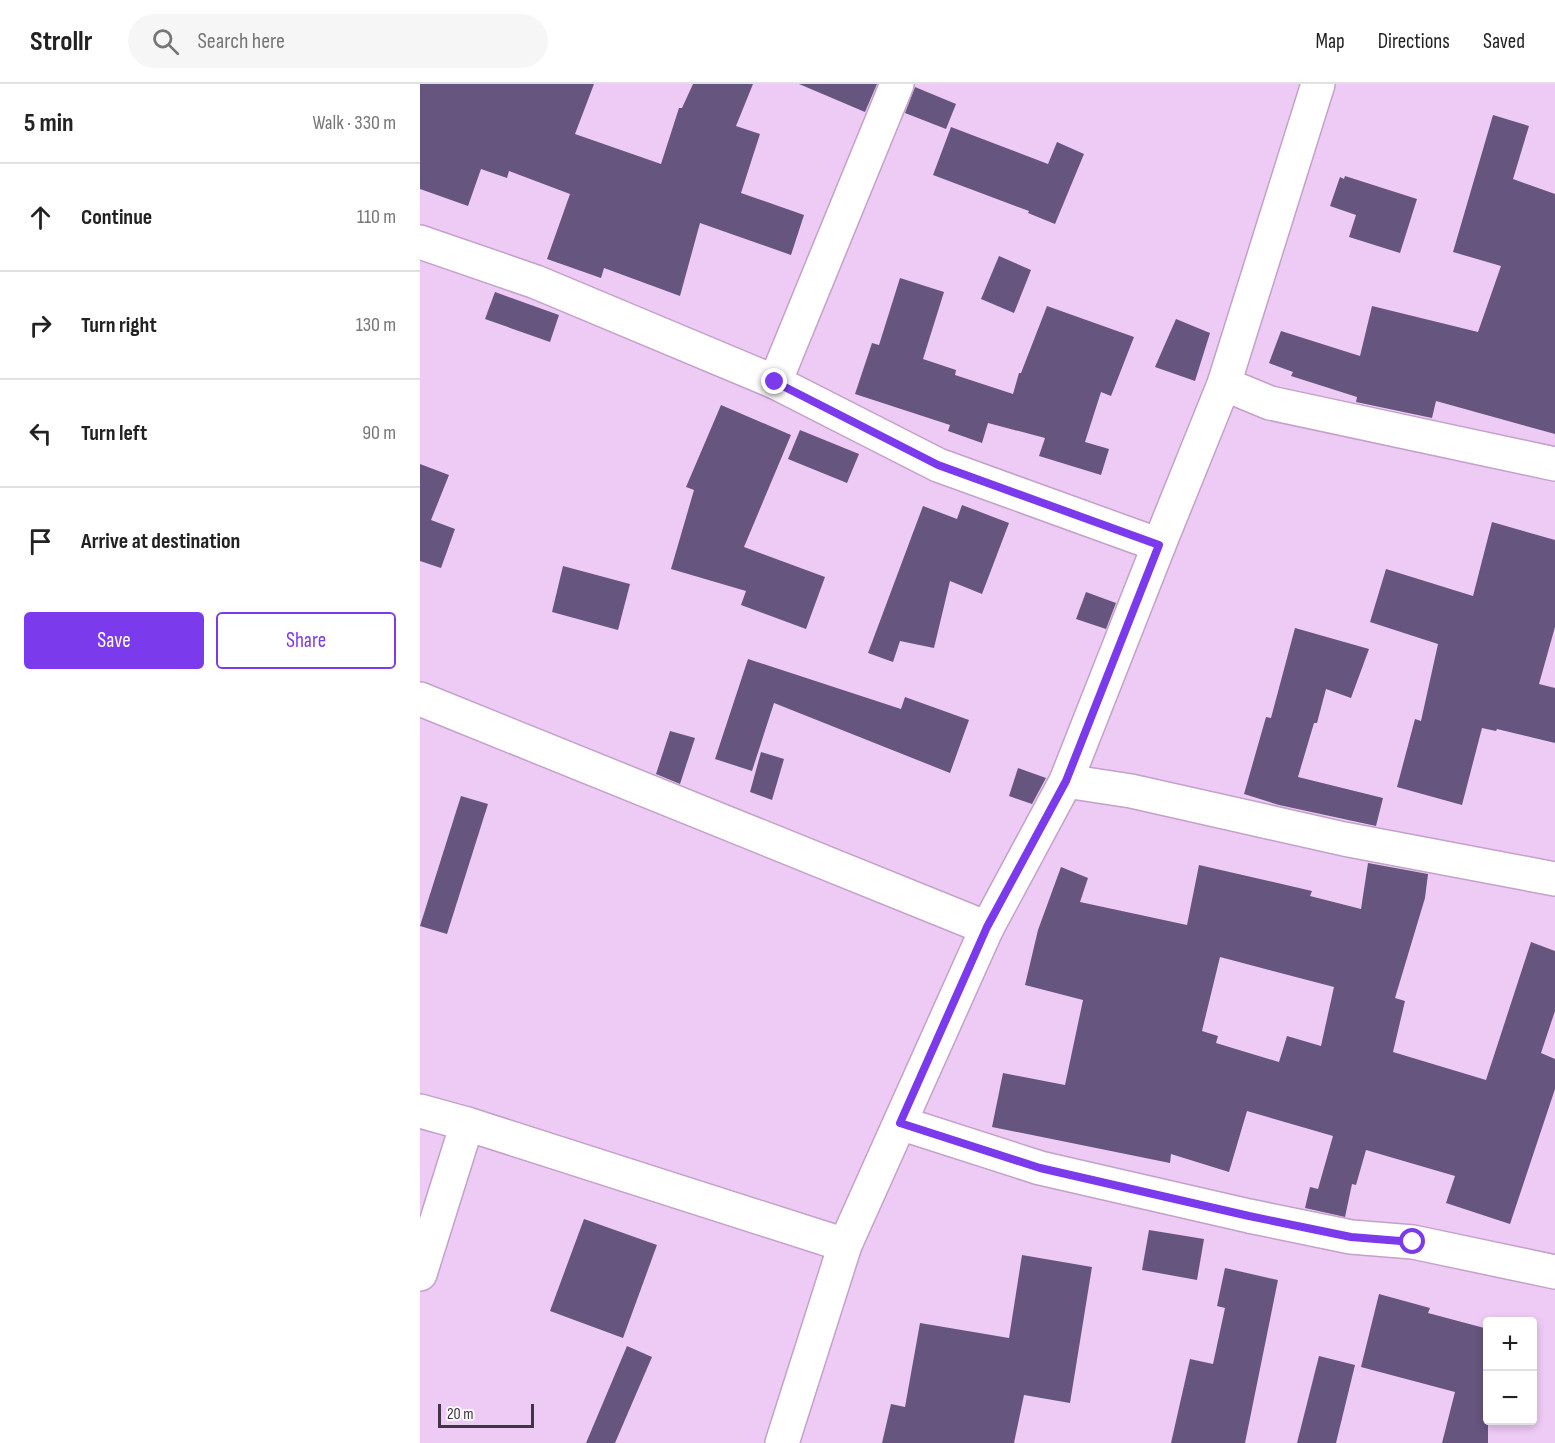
<!DOCTYPE html>
<meta charset="utf-8">
<style>
:root{--surface:#fff;--page:#f6f6f6;--text:#222;--muted:#767676;--line:#e0e0e0;--accent:#7c3aed}
body{margin:0;font-family:"Sofia Sans Condensed",sans-serif;background:var(--page);color:var(--text)}
.controls{position:absolute;right:18px;bottom:18px;display:grid;overflow:hidden;border-radius:6px;box-shadow:0 3px 9px #0003}
.controls button{width:54px;height:54px;display:grid;place-items:center;padding:0;border:0;border-bottom:2px solid var(--line);background:var(--surface);color:var(--text);font:30px sans-serif}
.scale{position:absolute;left:18px;bottom:15px;width:96px;box-sizing:border-box;padding-left:6px;border:3px solid #423444;border-top:0;font-size:16px;line-height:21px;white-space:nowrap;color:#423444;-webkit-text-stroke:4px #fcf9fd;paint-order:stroke}
.stop{position:absolute;width:18px;height:18px;margin:-14px;border:4px solid #7c3aed;border-radius:50%;background:#fff}
.stop.end{background:#7c3aed;border-color:#fff;box-shadow:0 2px 6px #0008}
.list{margin:0;padding:0;list-style:none}
h2{display:flex;justify-content:space-between;align-items:center;height:78px;margin:0;padding:0 24px;font-size:26px}
h2 small{font-size:20px;font-weight:400;color:var(--muted)}
.list li{display:grid;grid-template-columns:39px 1fr auto;gap:18px;align-items:center;box-sizing:border-box;height:108px;padding:0 24px;border-top:2px solid var(--line)}
.list b{display:block;font-size:22px;white-space:nowrap}
.list em{font-size:20px;font-style:normal;color:var(--muted)}
.actions{display:flex;gap:12px;padding:18px 24px}
.actions a{flex:1;padding:14px 0;border:2px solid var(--accent);border-radius:6px;text-align:center;font-size:21px;color:var(--accent)}
.actions .main{background:var(--accent);color:#fff}
.icon{flex:none;width:33px;height:33px;fill:none;stroke:currentColor;stroke-width:2;stroke-linecap:round;stroke-linejoin:round}
.map{position:relative;flex:none;width:1135px;height:1359px;overflow:hidden}
header{display:flex;align-items:center;gap:36px;box-sizing:border-box;height:84px;padding:0 30px;background:var(--surface);border-bottom:2px solid var(--line)}
header strong{font-size:28px}
nav{display:flex;gap:33px;margin-inline-start:auto;font-size:21px}
.search{width:420px;height:54px;background:var(--page);display:flex;align-items:center;gap:15px;box-sizing:border-box;padding:0 21px;border-radius:33px;color:var(--muted);font-size:22px}
main{display:flex}
aside{flex:1;background:var(--surface)}
.map>svg:first-child{display:block}
</style>
<header>
<strong>Strollr</strong>
<div class="search"><svg class="icon" aria-label="search" viewBox="0 0 24 24"><circle cx="10" cy="10" r="6"/><path d="M15 15l6 6"/></svg>Search here</div>
<nav><a>Map</a><a>Directions</a><a>Saved</a></nav>
</header>
<main>
<aside>
<h2>5 min<small>Walk · 330 m</small></h2>
<ul class="list">
<li><svg class="icon" aria-label="ahead" viewBox="0 0 24 24"><path d="M12 20V5M6 11l6-6 6 6"/></svg><div><b>Continue</b></div><em>110 m</em></li>
<li><svg class="icon" aria-label="right" viewBox="0 0 24 24"><path d="M7 20v-9h11M14 6l5 5-5 5"/></svg><div><b>Turn right</b></div><em>130 m</em></li>
<li><svg class="icon" aria-label="left" viewBox="0 0 24 24"><path d="M17 20v-9H6M10 6l-5 5 5 5"/></svg><div><b>Turn left</b></div><em>90 m</em></li>
<li><svg class="icon" aria-label="arrive" viewBox="0 0 24 24"><path d="M6 21V4h12l-3 4 3 4H6"/></svg><div><b>Arrive at destination</b></div></li>
</ul>
<div class="actions"><a class="main">Save</a><a>Share</a></div>
</aside>
<div class="map">
<svg width="1135" height="1359" viewBox="0 0 1135 1359">
<rect width="100%" height="100%" fill="#eecbf4"/>
<!-- building -->
<g fill="#66567f" fill-rule="evenodd">
<path d="M 0,0 L 174,0 L 155,50 L 241,80 L 259,24 L 262,24 L 273,0 L 333,0 L 316,42 L 340,50 L 321,109 L 384,131 L 371,171 L 280,139 L 260,212 L 184,184 L 181,194 L 127,175 L 150,110 L 89,87 L 87,94 L 61,85 L 48,122 L 0,105 Z"/>
<path d="M 379,0 L 457,0 L 445,28 Z"/>
<path d="M 495,3 L 536,20 L 526,45 L 485,29 Z"/>
<path d="M 1073,31 L 1109,42 L 1093,95 L 1135,110 L 1135,350 L 1016,317 L 1012,334 L 936,318 L 937,313 L 871,292 L 873,288 L 849,279 L 861,247 L 940,272 L 952,222 L 1058,248 L 1081,182 L 1033,168 Z"/>
<path d="M 531,43 L 628,80 L 637,58 L 664,70 L 635,140 L 608,129 L 609,127 L 513,91 Z"/>
<path d="M 925,92 L 997,115 L 980,169 L 929,153 L 936,131 L 910,122 L 920,93 L 924,95 Z"/>
<path d="M 579,172 L 611,186 L 594,229 L 561,215 Z"/>
<path d="M 480,194 L 524,208 L 503,275 L 536,286 L 535,291 L 593,310 L 599,289 L 601,289 L 627,222 L 714,253 L 691,312 L 681,308 L 665,358 L 689,365 L 681,391 L 619,372 L 625,354 L 568,339 L 562,359 L 528,347 L 530,341 L 435,310 L 452,259 L 459,261 Z"/>
<path d="M 75,208 L 139,231 L 130,258 L 65,235 Z"/>
<path d="M 756,235 L 790,249 L 775,297 L 735,283 Z"/>
<path d="M 301,321 L 371,351 L 324,463 L 405,493 L 386,545 L 321,521 L 326,507 L 251,485 L 274,406 L 266,403 Z"/>
<path d="M 380,346 L 439,370 L 427,399 L 368,375 Z"/>
<path d="M 0,380 L 29,391 L 11,436 L 35,445 L 21,484 L 0,477 Z"/>
<path d="M 542,421 L 589,439 L 562,510 L 530,497 L 514,564 L 480,557 L 473,578 L 448,569 L 503,422 L 537,435 Z"/>
<path d="M 1072,438 L 1135,456 L 1135,543 L 1119,600 L 1135,604 L 1135,659 L 1077,645 L 1076,647 L 1062,644 L 1042,721 L 977,703 L 995,635 L 1001,637 L 1018,560 L 950,538 L 966,485 L 1053,512 Z"/>
<path d="M 143,482 L 210,500 L 198,546 L 132,528 Z"/>
<path d="M 666,508 L 696,519 L 686,545 L 656,535 Z"/>
<path d="M 875,544 L 949,565 L 931,614 L 906,605 L 897,639 L 894,639 L 878,693 L 963,714 L 956,742 L 859,721 L 824,710 L 846,633 L 851,634 Z"/>
<path d="M 328,575 L 481,625 L 485,613 L 549,636 L 530,689 L 354,619 L 332,687 L 295,675 Z"/>
<path d="M 250,647 L 275,654 L 260,700 L 236,690 Z"/>
<path d="M 341,668 L 364,675 L 352,716 L 330,708 Z"/>
<path d="M 598,684 L 626,694 L 612,720 L 589,712 Z"/>
<path d="M 41,712 L 68,720 L 27,850 L 0,842 Z"/>
<path d="M 948,779 L 1008,790 L 1005,814 L 975,914 L 985,917 L 973,968 L 1066,996 L 1111,858 L 1135,867 L 1135,927 L 1121,969 L 1135,975 L 1135,1005 L 1090,1140 L 1026,1119 L 1035,1092 L 946,1066 L 936,1101 L 932,1100 L 925,1133 L 885,1124 L 890,1103 L 898,1105 L 913,1052 L 827,1027 L 809,1088 L 751,1070 L 750,1079 L 572,1043 L 583,989 L 645,1001 L 663,916 L 605,901 L 618,846 L 641,783 L 668,794 L 660,818 L 767,841 L 779,781 L 892,807 L 890,812 L 941,825 ZM 800,873 L 914,903 L 901,962 L 867,952 L 859,978 L 796,959 L 798,952 L 782,947 Z"/>
<path d="M 164,1135 L 237,1161 L 203,1254 L 130,1227 Z"/>
<path d="M 729,1146 L 784,1155 L 777,1196 L 722,1186 Z"/>
<path d="M 602,1171 L 672,1183 L 650,1319 L 604,1311 L 594,1359 L 462,1359 L 471,1320 L 485,1323 L 500,1239 L 589,1254 Z"/>
<path d="M 805,1184 L 858,1196 L 825,1359 L 751,1359 L 770,1275 L 793,1280 L 805,1224 L 797,1222 Z"/>
<path d="M 959,1210 L 1010,1224 L 1008,1229 L 1068,1245 L 1068,1359 L 1022,1359 L 1035,1308 L 941,1283 Z"/>
<path d="M 207,1262 L 232,1273 L 195,1359 L 166,1359 Z"/>
<path d="M 899,1272 L 935,1281 L 916,1359 L 877,1359 Z"/>
</g>
<g fill="none" stroke-linecap="round" stroke-linejoin="round">
<!-- minor casing -->
<g stroke="#c3a1c9" stroke-width="36">
<g id="minor">
<path d="M 0,158 L 116,198 L 355,298 L 518,381 L 739,461"/>
<path d="M 355,298 L 477,0"/>
<path d="M 804,300 L 850,319 L 1135,380"/>
<path d="M 0,615 L 567,844"/>
<path d="M 646,697 L 711,707 L 924,755 L 1135,795"/>
<path d="M 0,1027 L 47,1040 L 425,1161"/>
<path d="M 480,1039 L 620,1084 L 829,1132 L 931,1153 L 993,1158 L 1135,1188"/>
<path d="M 0,1190 L 47,1040"/>
<path d="M 362,1359 L 425,1161 L 567,844 L 646,697 L 739,461 L 804,300 L 898,0"/>
</g>
</g>
<!-- minor -->
<use href="#minor" stroke="#fff" stroke-width="33"/>
</g>
<g fill="none" stroke-linecap="round" stroke-linejoin="round">
<!-- route -->
<path stroke="#7c3aed" stroke-width="8" d="M 355,298 L 518,381 L 739,461 L 646,697 L 567,843 L 480,1039 L 620,1084 L 829,1132 L 931,1153 L 993,1158"/>
</g>
</svg>
<div class="controls">
<button>+</button>
<button>−</button>
</div>
<div class="scale">20 m</div>
<div class="stop" style="left:993px;top:1158px"></div>
<div class="stop end" style="left:355px;top:298px"></div>
</div>
</main>
